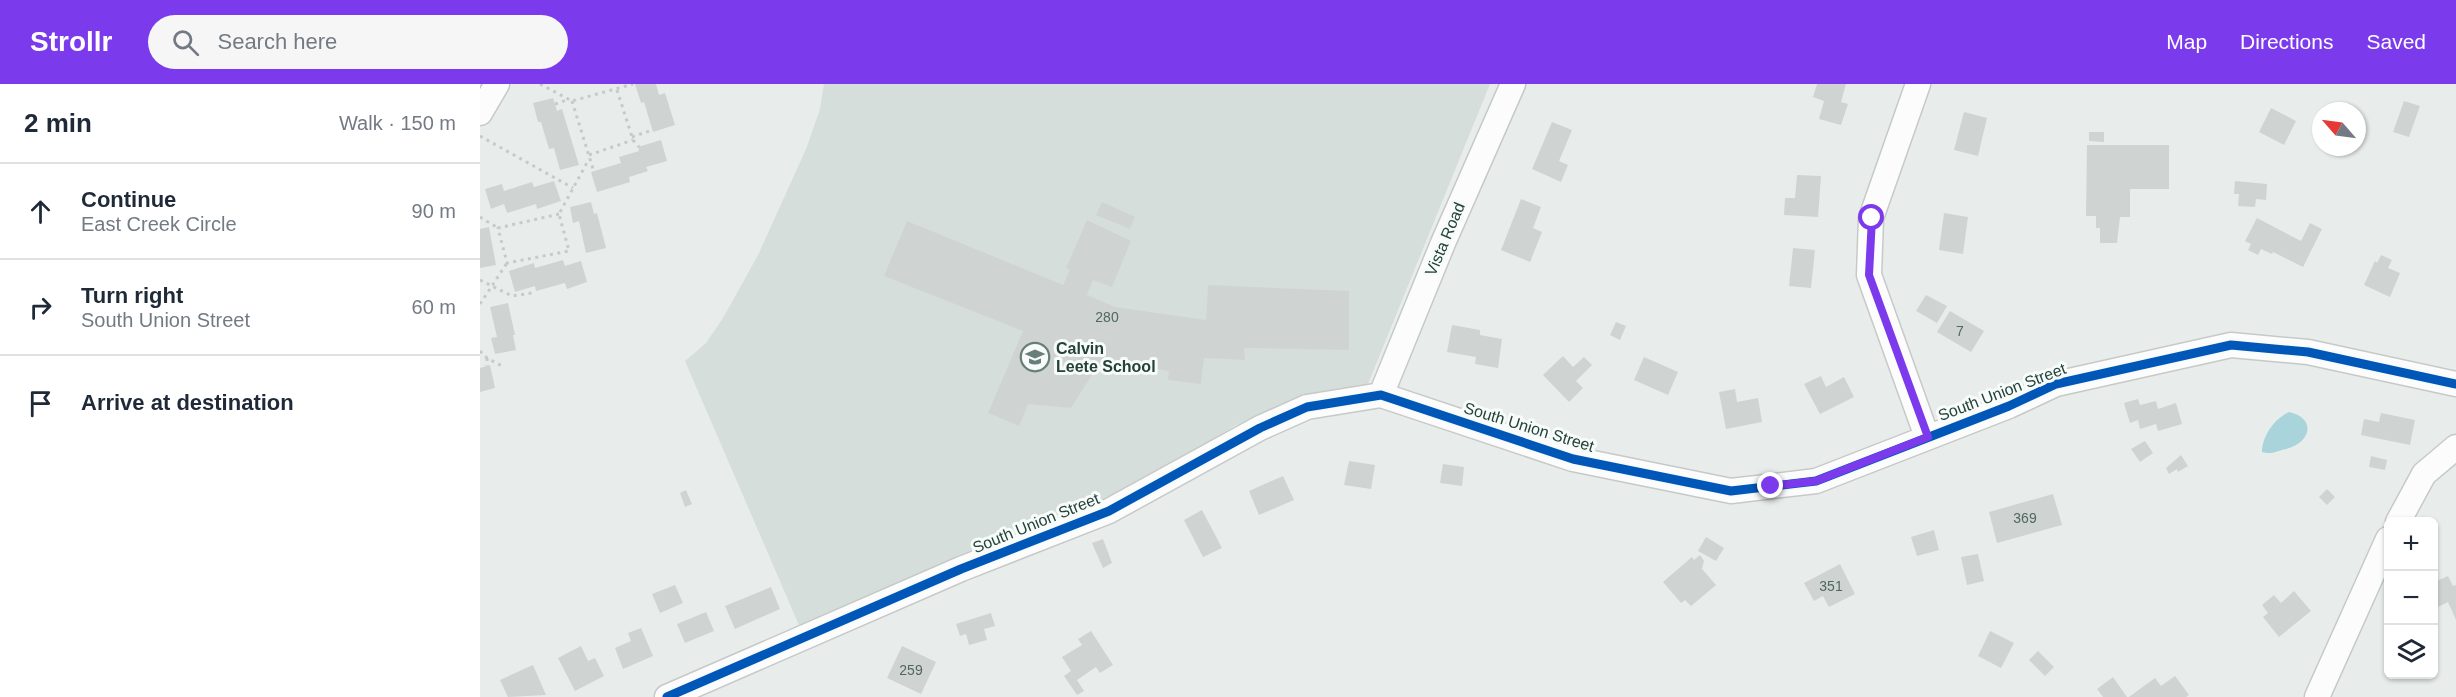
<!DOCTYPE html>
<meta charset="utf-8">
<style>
:root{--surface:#fff;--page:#f6f6f7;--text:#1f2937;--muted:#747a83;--line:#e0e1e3;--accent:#7c3aed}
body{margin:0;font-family:Helvetica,sans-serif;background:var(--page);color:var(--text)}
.controls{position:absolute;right:18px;bottom:18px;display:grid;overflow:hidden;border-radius:9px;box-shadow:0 2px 4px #0004}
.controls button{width:54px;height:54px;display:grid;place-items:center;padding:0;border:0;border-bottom:2px solid var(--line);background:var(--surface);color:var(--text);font:30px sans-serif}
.compass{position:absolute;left:1832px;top:18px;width:54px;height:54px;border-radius:50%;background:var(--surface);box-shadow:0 2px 4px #0004;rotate:298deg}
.stop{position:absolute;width:18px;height:18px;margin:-14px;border:4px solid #7c3aed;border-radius:50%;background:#fff}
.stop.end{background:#7c3aed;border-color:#fff;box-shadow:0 2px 6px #0008}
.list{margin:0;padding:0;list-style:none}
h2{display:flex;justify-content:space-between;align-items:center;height:78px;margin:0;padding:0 24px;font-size:26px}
h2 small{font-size:20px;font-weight:400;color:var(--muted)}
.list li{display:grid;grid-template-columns:39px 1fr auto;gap:18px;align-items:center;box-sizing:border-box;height:96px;padding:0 24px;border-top:2px solid var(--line)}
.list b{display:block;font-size:22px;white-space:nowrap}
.list p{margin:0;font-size:20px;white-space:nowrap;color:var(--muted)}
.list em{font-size:20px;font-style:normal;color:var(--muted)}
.icon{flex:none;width:33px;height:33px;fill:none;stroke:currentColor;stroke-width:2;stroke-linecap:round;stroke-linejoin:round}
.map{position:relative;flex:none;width:1976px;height:613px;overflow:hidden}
header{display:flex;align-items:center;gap:36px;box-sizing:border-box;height:84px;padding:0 30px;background:var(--accent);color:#fff}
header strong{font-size:28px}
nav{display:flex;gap:33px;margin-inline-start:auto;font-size:21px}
.search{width:420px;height:54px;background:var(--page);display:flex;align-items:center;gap:15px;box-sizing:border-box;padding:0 21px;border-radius:33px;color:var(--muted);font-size:22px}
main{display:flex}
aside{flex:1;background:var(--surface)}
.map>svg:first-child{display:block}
</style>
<header>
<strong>Strollr</strong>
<div class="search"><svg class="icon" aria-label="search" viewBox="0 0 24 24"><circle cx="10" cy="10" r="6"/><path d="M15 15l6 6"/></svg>Search here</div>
<nav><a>Map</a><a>Directions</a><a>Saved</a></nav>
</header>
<main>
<aside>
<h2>2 min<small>Walk · 150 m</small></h2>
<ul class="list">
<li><svg class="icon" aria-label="ahead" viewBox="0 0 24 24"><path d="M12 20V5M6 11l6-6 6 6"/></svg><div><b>Continue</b><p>East Creek Circle</p></div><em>90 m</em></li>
<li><svg class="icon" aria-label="right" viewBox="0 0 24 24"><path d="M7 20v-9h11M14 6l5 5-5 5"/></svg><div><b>Turn right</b><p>South Union Street</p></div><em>60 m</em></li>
<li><svg class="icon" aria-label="arrive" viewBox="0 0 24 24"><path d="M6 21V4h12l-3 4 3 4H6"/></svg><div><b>Arrive at destination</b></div></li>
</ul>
</aside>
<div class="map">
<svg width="1976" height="613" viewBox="0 0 1976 613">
<rect width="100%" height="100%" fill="#e8edeb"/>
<!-- built -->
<path fill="#d6dedb" d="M 344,0 L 1010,0 L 884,310 L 852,310 L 801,321 L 754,342 L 662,404 L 321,546 L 205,277 L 226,259 L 243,234 L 278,171 L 326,65 L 340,25 Z"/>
<!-- water -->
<path fill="#a9d4db" d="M 1809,328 C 1837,334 1831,359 1806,365 C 1797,367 1791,371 1782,368 C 1782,352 1795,334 1809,328 Z"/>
<!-- building -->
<g fill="#cfd4d2">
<path d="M 155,0 L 176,0 L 179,11 L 185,9 L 195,41 L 173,48 L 164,18 L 161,19 Z"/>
<path d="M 1337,0 L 1366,0 L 1361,18 L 1368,20 L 1361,41 L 1339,35 L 1344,17 L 1333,13 Z"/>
<path d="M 73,14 L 77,27 L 82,25 L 99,81 L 80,86 L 74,64 L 69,65 L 61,38 L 58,38 L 53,19 Z"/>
<path d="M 1924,17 L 1940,22 L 1929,53 L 1913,48 Z"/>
<path d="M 1791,24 L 1816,37 L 1804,61 L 1779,48 Z"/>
<path d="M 1484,28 L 1507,34 L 1498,72 L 1474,66 Z"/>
<path d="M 1072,38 L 1092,46 L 1079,77 L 1088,81 L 1081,98 L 1052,85 Z"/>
<path d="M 1609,48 L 1624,48 L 1624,58 L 1609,57 Z"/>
<path d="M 181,56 L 187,77 L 166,83 L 168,87 L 149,93 L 150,98 L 117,108 L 111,88 L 141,79 L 139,73 L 159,67 L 158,63 Z"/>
<path d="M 1607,61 L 1689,61 L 1689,105 L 1650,105 L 1650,133 L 1640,133 L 1637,159 L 1620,159 L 1620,144 L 1616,144 L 1616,132 L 1606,132 Z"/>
<path d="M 1317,91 L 1341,92 L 1338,133 L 1304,131 L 1305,114 L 1315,114 Z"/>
<path d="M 74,97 L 81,117 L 57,125 L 56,120 L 27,129 L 24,120 L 11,125 L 5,105 L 22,100 L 24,107 L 52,98 L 54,103 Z"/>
<path d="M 1755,97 L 1787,100 L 1786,116 L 1776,115 L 1775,123 L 1758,122 L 1759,110 L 1754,110 Z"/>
<path d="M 1041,115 L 1061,123 L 1053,144 L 1062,148 L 1050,178 L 1021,166 Z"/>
<path d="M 111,118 L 114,130 L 117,129 L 126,164 L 106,169 L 99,137 L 93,139 L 90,123 Z"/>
<path d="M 622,118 L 655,133 L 650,145 L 616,131 Z"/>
<path d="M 1464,129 L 1488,133 L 1483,170 L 1459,166 Z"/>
<path d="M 1777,134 L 1821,157 L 1830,139 L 1842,145 L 1823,183 L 1793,168 L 1792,170 L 1781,165 L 1778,171 L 1768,166 L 1771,160 L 1765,157 Z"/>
<path d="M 607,136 L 651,157 L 632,203 L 613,196 L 607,211 L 635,223 L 726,236 L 728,201 L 869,207 L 869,266 L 764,264 L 765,276 L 724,274 L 721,300 L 688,296 L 689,287 L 622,275 L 591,324 L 548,320 L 539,342 L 508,329 L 543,247 L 404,192 L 427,137 L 583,201 L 590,186 L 586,184 Z"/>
<path d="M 9,143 L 16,181 L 0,184 L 0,145 Z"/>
<path d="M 1313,164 L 1335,166 L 1331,204 L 1309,202 Z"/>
<path d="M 1901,171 L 1912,176 L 1908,184 L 1920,189 L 1910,213 L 1884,201 L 1895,177 L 1897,179 Z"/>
<path d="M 83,176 L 85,182 L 101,177 L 107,198 L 87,205 L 85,199 L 56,207 L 55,202 L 35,208 L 29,187 L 54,179 L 55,184 Z"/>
<path d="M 1446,211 L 1467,222 L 1457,239 L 1436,227 Z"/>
<path d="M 28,219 L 35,251 L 33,251 L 36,266 L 15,270 L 11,254 L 17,253 L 10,223 Z"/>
<path d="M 1470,227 L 1504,247 L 1491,268 L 1457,248 Z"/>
<path d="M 1136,238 L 1146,242 L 1140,256 L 1130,251 Z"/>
<path d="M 972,241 L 1000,246 L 1000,251 L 1022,255 L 1018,284 L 995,280 L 996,273 L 967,268 Z"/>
<path d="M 1083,272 L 1093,283 L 1104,273 L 1112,281 L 1096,297 L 1103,304 L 1089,318 L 1063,291 Z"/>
<path d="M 1164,273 L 1198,288 L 1188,311 L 1154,296 Z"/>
<path d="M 10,281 L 15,304 L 0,308 L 0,284 Z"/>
<path d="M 1341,292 L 1346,303 L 1364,293 L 1374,313 L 1340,330 L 1324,300 Z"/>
<path d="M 1255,305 L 1257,318 L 1278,314 L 1282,338 L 1246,345 L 1239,308 Z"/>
<path d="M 1658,315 L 1660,321 L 1676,317 L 1678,325 L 1696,319 L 1702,340 L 1678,347 L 1676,340 L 1660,345 L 1658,336 L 1650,339 L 1644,319 Z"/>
<path d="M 1901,329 L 1935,336 L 1930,361 L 1881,351 L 1884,335 L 1899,338 Z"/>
<path d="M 1665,357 L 1673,369 L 1660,378 L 1651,365 Z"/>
<path d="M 1701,371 L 1708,382 L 1698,388 L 1697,385 L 1689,390 L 1686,384 Z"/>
<path d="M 1891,372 L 1907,376 L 1905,386 L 1889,383 Z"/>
<path d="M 869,377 L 895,381 L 891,405 L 864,401 Z"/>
<path d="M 963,380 L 984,383 L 982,402 L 960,399 Z"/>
<path d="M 803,392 L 814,416 L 779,431 L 769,407 Z"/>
<path d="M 1847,405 L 1855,413 L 1847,421 L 1839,413 Z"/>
<path d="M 206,406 L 212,420 L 205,423 L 200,409 Z"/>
<path d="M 1573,410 L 1582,441 L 1517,459 L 1509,428 Z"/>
<path d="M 722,426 L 742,464 L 723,473 L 704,436 Z"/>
<path d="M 1454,446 L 1459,466 L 1437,472 L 1431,453 Z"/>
<path d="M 1226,453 L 1244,464 L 1236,477 L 1218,467 Z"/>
<path d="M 623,455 L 632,479 L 623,484 L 612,459 Z"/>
<path d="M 1498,470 L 1504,497 L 1487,501 L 1481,473 Z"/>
<path d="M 1220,471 L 1224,477 L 1222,485 L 1236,501 L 1211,522 L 1205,516 L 1201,519 L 1183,498 L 1212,473 L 1214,476 Z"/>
<path d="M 1360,480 L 1375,510 L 1349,523 L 1343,512 L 1334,517 L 1324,499 Z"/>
<path d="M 1968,492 L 1973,502 L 1976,501 L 1976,536 L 1968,518 L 1958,523 L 1954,514 L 1954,498 Z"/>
<path d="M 195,501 L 203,519 L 180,529 L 172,510 Z"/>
<path d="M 291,503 L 300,525 L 255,545 L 245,522 Z"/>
<path d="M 1814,507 L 1831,527 L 1799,553 L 1783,533 L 1788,529 L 1782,521 L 1794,511 L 1801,519 Z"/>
<path d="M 226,528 L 234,547 L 205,559 L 197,540 Z"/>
<path d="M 511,529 L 515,542 L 504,545 L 507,556 L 489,561 L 486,550 L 480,552 L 476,540 Z"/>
<path d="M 161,544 L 173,572 L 143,585 L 135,564 L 151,557 L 148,549 Z"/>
<path d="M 611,547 L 633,581 L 620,589 L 616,583 L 597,596 L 604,607 L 597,611 L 584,592 L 591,587 L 582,573 L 602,561 L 598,555 Z"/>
<path d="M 1510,547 L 1534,559 L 1521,584 L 1498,572 Z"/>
<path d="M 101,562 L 108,577 L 115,574 L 124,592 L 95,607 L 78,574 Z"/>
<path d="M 422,562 L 456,578 L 441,610 L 407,594 Z"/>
<path d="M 1558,567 L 1574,583 L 1565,592 L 1549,576 Z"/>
<path d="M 53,581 L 66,611 L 28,613 L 20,596 Z"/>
<path d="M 1695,592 L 1709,611 L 1706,613 L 1649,613 L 1675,594 L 1681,602 Z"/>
<path d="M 1633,593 L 1647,613 L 1623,613 L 1617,605 Z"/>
</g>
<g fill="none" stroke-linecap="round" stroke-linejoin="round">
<!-- minor casing -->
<g stroke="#c5cac8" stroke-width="27">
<g id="minor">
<path d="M 1438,0 L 1391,134 L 1389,191 L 1447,353"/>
<path d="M 0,29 L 17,0"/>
<path d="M 901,311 L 963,159 L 1033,0"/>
<path d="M 1918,438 L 1944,390 L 1976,363"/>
<path d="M 187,613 L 481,485 L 629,427 L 780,344 L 827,323 L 901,311 L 1093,375 L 1251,407 L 1336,397 L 1529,322 L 1576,300 L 1751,261 L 1828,268 L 1976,300"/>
<path d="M 1837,613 L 1908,455"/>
</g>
</g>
<!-- path -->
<g stroke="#c3ccca" stroke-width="3" stroke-dasharray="3 4.5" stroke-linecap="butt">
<path d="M 60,0 L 92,17 L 153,0"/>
<path d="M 137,6 L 153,56 L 159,63"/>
<path d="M 92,17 L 114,88"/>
<path d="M 75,20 L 87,16"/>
<path d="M 0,52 L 93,104"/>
<path d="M 152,53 L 172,46"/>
<path d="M 109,71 L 153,56"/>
<path d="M 79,130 L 18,144 L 27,179 L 89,167 L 79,130 L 109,75"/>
<path d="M 0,133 L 18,144"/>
<path d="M 0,196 L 32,212 L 52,209"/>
<path d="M 0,220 L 27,179"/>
<path d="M 0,267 L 7,274 L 22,282"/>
<path d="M 7,274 L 7,282"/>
</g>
<!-- minor -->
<use href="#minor" stroke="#fcfcfc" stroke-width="24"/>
<!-- cycleway casing -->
<g stroke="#f7fbf9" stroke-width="13">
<path id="cycleway" d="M 187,613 L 481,485 L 629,427 L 780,344 L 827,323 L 901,311 L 1093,375 L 1251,407 L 1336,397 L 1529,322 L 1576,300 L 1751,261 L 1828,268 L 1976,300"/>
</g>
<!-- cycleway -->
<use href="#cycleway" stroke="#0057b8" stroke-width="9"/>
</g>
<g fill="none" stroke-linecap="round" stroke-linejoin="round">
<!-- route -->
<path stroke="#7c3aed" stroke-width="8" d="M 1291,402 L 1336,397 L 1448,353 L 1389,191 L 1392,134"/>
</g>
<!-- icons -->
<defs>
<g id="school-ring" transform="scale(1.5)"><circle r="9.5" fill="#f7fbf9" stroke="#697e78" stroke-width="1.5"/><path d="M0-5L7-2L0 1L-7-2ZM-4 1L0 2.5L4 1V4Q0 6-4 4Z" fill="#697e78"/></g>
</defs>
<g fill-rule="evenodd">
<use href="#school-ring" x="555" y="273"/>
</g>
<g text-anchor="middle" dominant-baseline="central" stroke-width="6" stroke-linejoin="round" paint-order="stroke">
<!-- number labels -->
<g font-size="14" fill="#506761">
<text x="627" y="233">280</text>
<text x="1480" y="247">7</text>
<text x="1545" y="434">369</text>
<text x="1351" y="502">351</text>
<text x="431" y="586">259</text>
</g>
<!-- street labels -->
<g font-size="16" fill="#24423a" stroke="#f7fbf9">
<text transform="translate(965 155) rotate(-67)">Vista Road</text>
<text transform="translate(1522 308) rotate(-21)">South Union Street</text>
<text transform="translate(1049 343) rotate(17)">South Union Street</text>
<text transform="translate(556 439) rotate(-22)">South Union Street</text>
</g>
<!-- poi labels -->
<g font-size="16" font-weight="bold" fill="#24423a" stroke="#f7fbf9" text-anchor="start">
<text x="576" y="264">Calvin<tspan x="576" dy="18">Leete School</tspan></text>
</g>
</g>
</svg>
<div class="controls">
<button>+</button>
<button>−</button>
<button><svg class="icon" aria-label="layers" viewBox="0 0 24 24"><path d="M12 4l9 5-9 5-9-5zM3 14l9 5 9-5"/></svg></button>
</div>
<svg class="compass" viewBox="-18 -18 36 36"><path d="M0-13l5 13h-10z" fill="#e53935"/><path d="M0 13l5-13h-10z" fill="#747a83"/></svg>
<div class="stop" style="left:1392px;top:134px"></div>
<div class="stop end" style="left:1291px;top:402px"></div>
</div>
</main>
